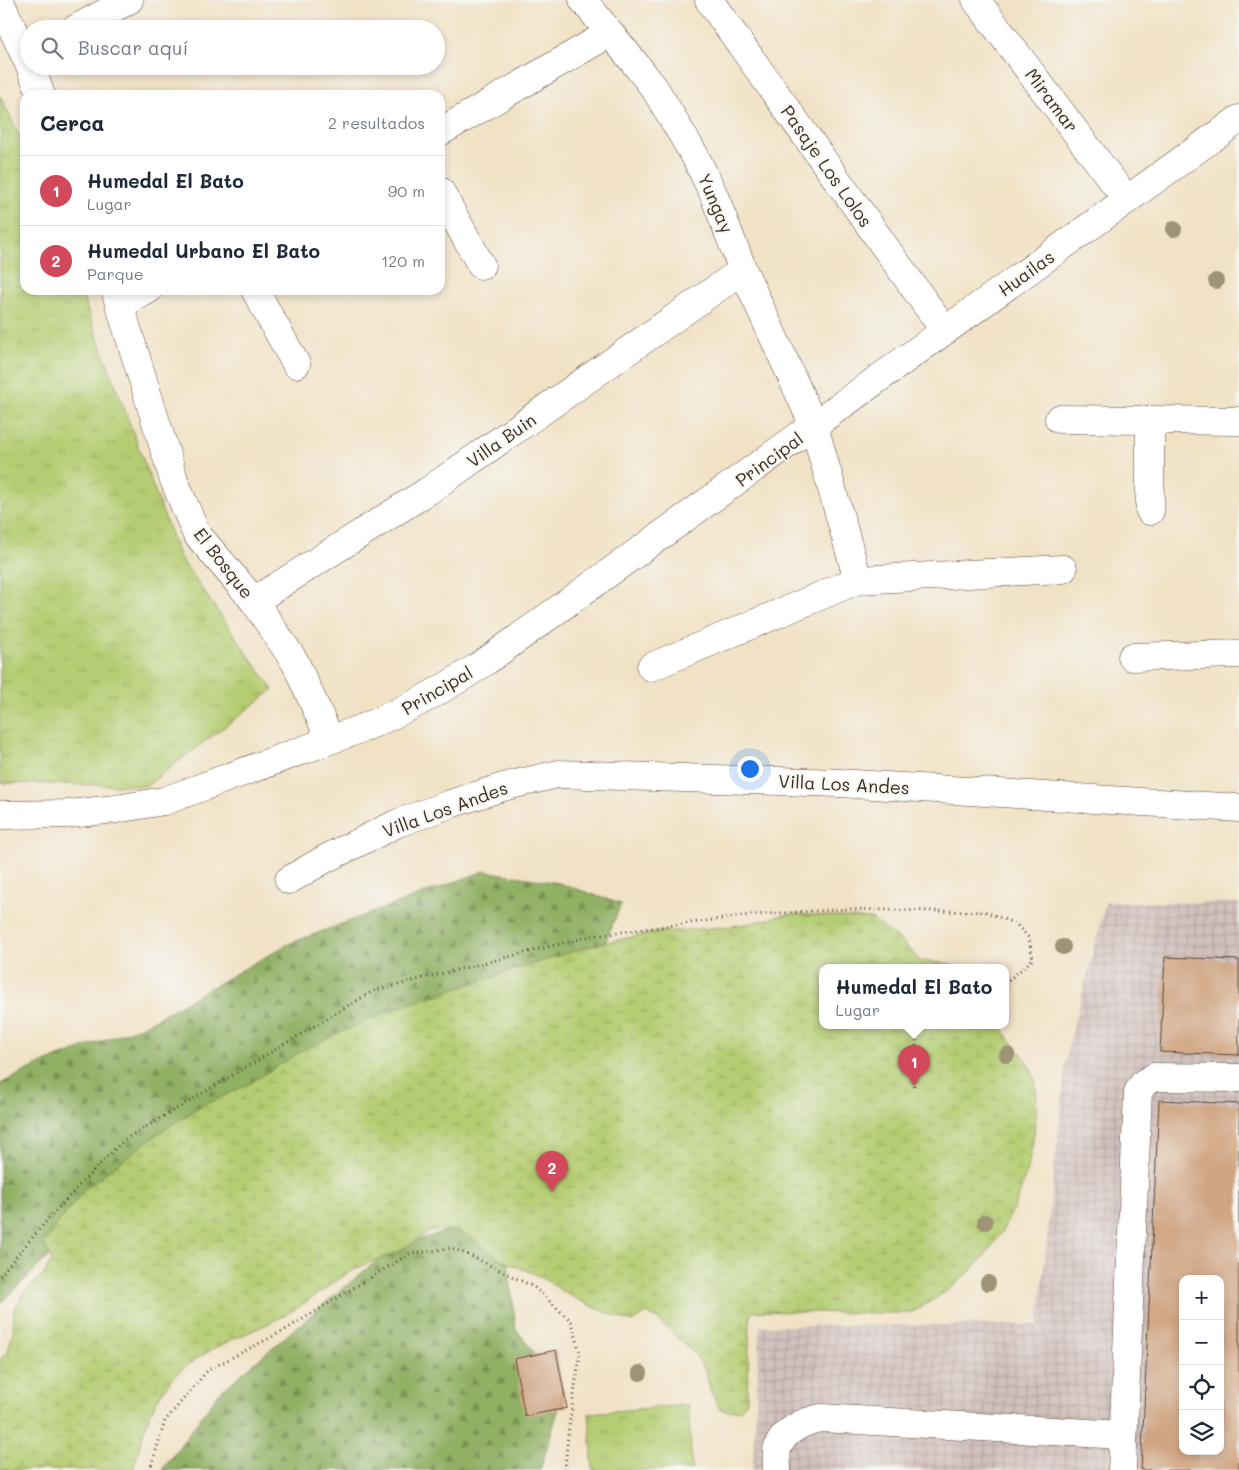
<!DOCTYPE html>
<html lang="es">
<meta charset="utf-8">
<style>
:root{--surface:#fff;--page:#f2f2f3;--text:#1f2937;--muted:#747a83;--line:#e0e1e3;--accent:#d1495b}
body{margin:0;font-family:Mali,sans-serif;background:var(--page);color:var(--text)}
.controls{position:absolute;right:15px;bottom:15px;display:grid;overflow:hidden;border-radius:10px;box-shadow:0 2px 8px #0003}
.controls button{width:45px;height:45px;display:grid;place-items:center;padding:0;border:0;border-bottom:1px solid var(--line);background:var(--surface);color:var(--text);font:25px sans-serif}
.you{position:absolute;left:749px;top:768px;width:18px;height:18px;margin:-12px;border:4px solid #fff;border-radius:50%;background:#1a73e8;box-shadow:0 0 0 8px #1a73e833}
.badge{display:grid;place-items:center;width:32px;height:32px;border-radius:50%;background:var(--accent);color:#fff;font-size:16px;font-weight:700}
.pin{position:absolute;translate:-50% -41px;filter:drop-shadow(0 1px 2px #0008)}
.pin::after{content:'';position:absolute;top:26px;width:18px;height:15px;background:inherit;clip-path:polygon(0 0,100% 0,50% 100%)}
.popup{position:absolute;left:819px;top:964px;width:190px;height:65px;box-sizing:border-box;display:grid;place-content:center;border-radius:10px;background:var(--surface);filter:drop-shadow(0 1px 4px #0005);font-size:16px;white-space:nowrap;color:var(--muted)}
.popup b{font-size:19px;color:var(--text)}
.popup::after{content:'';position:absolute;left:50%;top:100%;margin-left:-10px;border:10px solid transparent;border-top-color:var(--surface)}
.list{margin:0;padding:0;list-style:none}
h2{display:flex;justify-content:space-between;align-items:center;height:65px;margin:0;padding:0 20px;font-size:21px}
h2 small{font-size:16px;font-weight:400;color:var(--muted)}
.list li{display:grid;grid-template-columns:32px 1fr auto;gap:15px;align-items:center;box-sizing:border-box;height:70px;padding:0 20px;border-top:1px solid var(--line)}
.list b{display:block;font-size:19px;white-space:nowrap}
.list p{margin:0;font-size:16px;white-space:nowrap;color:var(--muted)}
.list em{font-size:16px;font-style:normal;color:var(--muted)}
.icon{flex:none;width:28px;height:28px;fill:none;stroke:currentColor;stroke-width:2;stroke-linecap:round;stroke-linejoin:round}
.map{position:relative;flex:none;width:1239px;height:1470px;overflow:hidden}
.search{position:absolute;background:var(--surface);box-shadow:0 2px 8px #0003;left:20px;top:20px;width:425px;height:55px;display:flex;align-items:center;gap:12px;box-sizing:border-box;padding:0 18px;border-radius:28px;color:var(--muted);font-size:19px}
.panel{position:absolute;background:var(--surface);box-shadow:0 2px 8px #0003;left:20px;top:90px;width:425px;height:205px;border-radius:15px}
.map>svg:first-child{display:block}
</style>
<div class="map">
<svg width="1239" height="1470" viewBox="0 0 1239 1470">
<defs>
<pattern id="industrial-grid" width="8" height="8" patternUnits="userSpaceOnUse" patternTransform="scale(1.25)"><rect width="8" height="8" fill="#d1c0bc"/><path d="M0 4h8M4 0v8" fill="none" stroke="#b4a5a1"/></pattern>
<pattern id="grass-tufts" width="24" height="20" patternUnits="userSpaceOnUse" patternTransform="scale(1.25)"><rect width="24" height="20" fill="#b5cd72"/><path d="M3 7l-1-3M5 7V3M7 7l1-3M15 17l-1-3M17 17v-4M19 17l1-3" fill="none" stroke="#9db062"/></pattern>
<pattern id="forest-firs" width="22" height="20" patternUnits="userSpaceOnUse" patternTransform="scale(1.25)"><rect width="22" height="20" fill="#90b064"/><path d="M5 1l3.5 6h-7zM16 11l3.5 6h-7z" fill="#778f52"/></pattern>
<pattern id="wetland-marsh" width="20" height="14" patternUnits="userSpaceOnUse" patternTransform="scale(1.25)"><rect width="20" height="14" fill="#b5cd72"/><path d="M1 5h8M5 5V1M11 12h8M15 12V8" fill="none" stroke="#9db062"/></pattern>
</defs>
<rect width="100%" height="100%" fill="#f6f6f2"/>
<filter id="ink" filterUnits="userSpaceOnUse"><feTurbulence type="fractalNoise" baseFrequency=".02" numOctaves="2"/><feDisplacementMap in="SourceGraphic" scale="10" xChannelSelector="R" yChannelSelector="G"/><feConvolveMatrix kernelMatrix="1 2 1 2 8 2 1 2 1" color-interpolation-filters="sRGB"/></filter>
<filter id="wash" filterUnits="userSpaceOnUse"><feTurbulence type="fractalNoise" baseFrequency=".0096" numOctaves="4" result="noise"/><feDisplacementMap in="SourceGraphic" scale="20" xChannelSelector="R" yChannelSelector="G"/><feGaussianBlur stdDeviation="1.12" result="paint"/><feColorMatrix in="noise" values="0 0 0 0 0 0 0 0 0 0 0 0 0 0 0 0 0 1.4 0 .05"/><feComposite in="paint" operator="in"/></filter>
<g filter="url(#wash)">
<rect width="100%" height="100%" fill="#f1e2c5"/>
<!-- industrial -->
<path fill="url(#industrial-grid)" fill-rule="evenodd" d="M 1106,902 L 1239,903 L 1239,1470 L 753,1470 L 760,1326 L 1038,1325 L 1067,1052 ZM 1183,1279 L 1220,1279 L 1220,1451 L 1183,1451 Z"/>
<!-- grass -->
<g fill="url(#grass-tufts)" stroke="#787c48">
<path d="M 0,96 L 25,147 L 25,290 L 80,290 L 179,556 L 273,690 L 146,786 L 0,783 Z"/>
<path d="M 688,1405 L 692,1470 L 593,1470 L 589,1413 Z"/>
</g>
<!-- forest -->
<g fill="url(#forest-firs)" stroke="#666d41">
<path d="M 484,871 L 559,883 L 621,904 L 585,992 L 90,1216 L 0,1304 L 0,1084 L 42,1063 L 143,1026 L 288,944 Z"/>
<path d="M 464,1224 L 507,1254 L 516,1329 L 564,1392 L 540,1470 L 162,1470 L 219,1393 L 343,1288 L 389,1251 Z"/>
</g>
<!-- wetland -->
<path fill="url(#wetland-marsh)" stroke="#787c48" d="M 796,914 L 871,919 L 900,940 L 920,961 L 950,964 L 954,967 L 823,967 L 823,1025 L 1000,1025 C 1012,1045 1034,1063 1036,1087 C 1038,1104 1035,1123 1033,1140 C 1023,1206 993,1264 934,1299 C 927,1303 919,1310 911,1312 C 901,1315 887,1312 877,1313 C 836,1313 795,1312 755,1311 L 751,1313 L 750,1319 L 747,1401 L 740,1410 L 729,1411 L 720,1409 L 711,1392 L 705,1370 L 695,1354 L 657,1319 L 647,1313 L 632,1322 C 610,1314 589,1306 569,1295 C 558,1289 548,1281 537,1275 C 525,1269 510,1265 499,1258 C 483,1247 467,1231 447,1229 C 429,1227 414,1244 400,1251 C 387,1257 373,1260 361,1266 C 333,1280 309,1303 281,1317 C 246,1336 205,1347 176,1375 C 148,1403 144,1434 133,1470 L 0,1470 L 0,1360 L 8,1351 L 13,1333 L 14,1309 L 25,1292 L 43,1275 L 52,1260 L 44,1243 L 55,1227 L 85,1189 L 159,1133 L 202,1106 L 249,1084 L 298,1053 L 334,1035 L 400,1007 L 580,949 L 611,941 L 660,932 L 726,927 L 752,923 L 783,915 Z"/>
<g id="blocks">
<!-- building -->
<g fill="#d0a583" fill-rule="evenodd">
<path d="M 1165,957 L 1239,960 L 1239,1055 L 1160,1052 Z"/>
<path d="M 1159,1100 L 1239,1104 L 1239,1470 L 1141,1470 ZM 1183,1279 L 1220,1279 L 1220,1451 L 1183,1451 Z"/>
<path d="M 556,1350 L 567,1408 L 525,1416 L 514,1359 Z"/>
</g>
</g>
</g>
<g filter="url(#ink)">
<use href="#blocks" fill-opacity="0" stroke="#564637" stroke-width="1"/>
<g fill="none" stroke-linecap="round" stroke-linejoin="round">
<!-- minor casing -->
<g stroke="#564637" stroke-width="29">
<g id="minor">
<path d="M 583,0 L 633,61 L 655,89 L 695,156 L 713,193 L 743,270 L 814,426 L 858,580"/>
<path d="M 709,0 L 945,331"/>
<path d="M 976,0 L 1127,200"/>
<path d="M 0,2 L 29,64"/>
<path d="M 75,29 L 129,0"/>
<path d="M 30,66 L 41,95"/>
<path d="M 440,132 L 610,33"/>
<path d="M 440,191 L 481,265"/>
<path d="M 115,290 L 174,480 L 196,533 L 254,601 L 295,662 L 330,739"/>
<path d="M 255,290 L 296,364"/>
<path d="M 120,305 L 148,290"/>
<path d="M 1059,419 L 1239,421"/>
<path d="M 1150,511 L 1150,420"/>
<path d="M 254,601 L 428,491 L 743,270"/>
<path d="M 1132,657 L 1239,654"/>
<path d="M 651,667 L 858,580 L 1063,569"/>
<path d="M 0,815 L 68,814 L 116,809 L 164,801 L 363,728 C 407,710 446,688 485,662 L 1239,119"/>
<path d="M 289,880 L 325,859 L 398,823 L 450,804 L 503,787 L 558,774 L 839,783 L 1239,808"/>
<path d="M 777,1470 C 777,1464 776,1456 777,1450 C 782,1431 804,1421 821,1418 L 1123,1435"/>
<path d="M 1122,1470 L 1138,1092 L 1144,1083 L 1154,1077 L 1239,1078"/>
</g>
</g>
<!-- path -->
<g stroke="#564637" stroke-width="3" stroke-dasharray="1 4" stroke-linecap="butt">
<path d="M 914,1086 L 917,1025"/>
<path d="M 0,1276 C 39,1228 80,1183 124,1140 L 373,991 L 591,936 L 751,915 L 847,909 L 986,912 L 1016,924 L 1029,938 L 1033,959 L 1009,980 L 1005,981"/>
<path d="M 150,1470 L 165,1421 L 208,1370 L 285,1330 L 409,1254 L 452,1248 L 471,1256 L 534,1287 L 572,1322 L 580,1353 L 568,1434 L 565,1470"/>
</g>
<!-- minor -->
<use href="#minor" stroke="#fff" stroke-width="28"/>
</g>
<!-- trees -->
<g fill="#9e9375">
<circle cx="1174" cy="229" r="8"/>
<circle cx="1216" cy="281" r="8"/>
<circle cx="1063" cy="947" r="8"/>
<circle cx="1007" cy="1055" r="8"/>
<circle cx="985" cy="1222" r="8"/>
<circle cx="988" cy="1283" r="8"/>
<circle cx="640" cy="1373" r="8"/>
</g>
</g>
<g text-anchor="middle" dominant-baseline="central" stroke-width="4" stroke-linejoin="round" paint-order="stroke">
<!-- street labels -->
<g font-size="18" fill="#3b2a1e" stroke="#f6f6f2">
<text transform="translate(1052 100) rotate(53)">Miramar</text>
<text transform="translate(827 166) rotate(55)">Pasaje Los Lolos</text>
<text transform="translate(716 203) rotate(67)">Yungay</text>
<text transform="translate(1026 273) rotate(-36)">Huailas</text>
<text transform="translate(501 440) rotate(-35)">Villa Buin</text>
<text transform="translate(769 459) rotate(-36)">Principal</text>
<text transform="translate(224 563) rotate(52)">El Bosque</text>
<text transform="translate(437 690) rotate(-30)">Principal</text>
<text transform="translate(844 784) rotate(3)">Villa Los Andes</text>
<text transform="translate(445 809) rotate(-20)">Villa Los Andes</text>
</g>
</g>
</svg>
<div class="controls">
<button>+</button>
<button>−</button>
<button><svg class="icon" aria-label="locate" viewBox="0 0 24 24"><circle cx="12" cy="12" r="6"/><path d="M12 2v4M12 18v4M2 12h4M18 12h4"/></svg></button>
<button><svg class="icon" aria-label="layers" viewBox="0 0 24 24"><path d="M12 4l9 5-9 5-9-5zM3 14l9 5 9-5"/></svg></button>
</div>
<div class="you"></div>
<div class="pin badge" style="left:914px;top:1086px">1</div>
<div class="popup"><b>Humedal El Bato</b>Lugar</div>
<div class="pin badge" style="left:552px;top:1192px">2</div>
<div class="search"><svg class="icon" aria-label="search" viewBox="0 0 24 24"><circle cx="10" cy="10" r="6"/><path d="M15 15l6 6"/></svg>Buscar aquí</div>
<section class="panel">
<h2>Cerca<small>2 resultados</small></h2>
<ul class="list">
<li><span class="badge">1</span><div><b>Humedal El Bato</b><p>Lugar</p></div><em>90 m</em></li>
<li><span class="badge">2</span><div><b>Humedal Urbano El Bato</b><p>Parque</p></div><em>120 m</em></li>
</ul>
</section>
</div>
